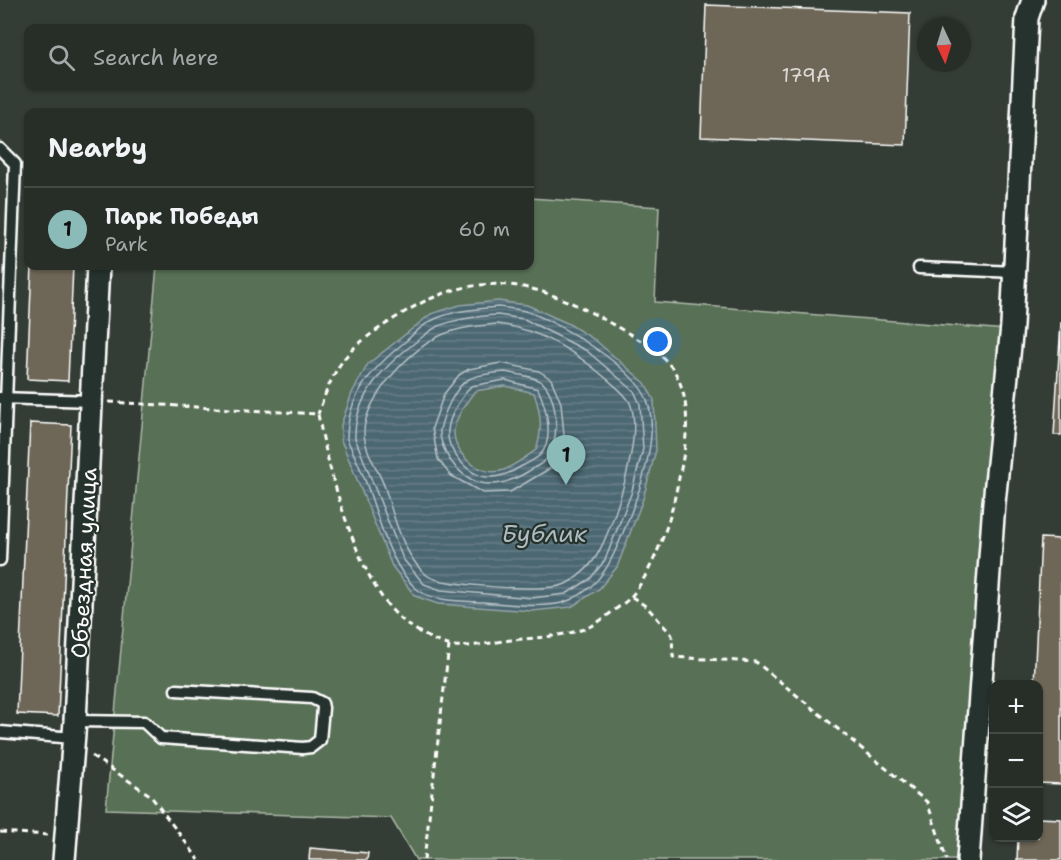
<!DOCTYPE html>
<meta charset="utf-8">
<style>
:root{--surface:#272e28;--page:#2f3630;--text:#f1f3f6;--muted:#a4a8a8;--line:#434a45;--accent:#8bbbb9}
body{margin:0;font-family:"Shantell Sans",sans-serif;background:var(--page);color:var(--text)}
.controls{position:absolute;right:18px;bottom:18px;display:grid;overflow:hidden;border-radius:12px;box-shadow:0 2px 4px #0004}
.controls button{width:54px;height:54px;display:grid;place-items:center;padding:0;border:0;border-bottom:2px solid var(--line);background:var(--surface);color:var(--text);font:30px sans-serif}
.compass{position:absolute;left:917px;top:18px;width:54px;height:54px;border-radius:50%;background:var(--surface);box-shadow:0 2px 4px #0004;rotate:176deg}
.you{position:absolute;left:658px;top:342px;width:21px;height:21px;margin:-15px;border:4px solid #fff;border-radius:50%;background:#1a73e8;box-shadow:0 0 0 9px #1a73e833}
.badge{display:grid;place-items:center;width:39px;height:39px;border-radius:50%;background:var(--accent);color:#111;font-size:20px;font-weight:700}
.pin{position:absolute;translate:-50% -50px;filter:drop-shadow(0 2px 3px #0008)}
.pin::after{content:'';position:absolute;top:32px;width:21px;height:18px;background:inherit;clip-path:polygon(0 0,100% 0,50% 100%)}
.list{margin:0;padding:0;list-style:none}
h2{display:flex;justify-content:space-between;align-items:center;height:78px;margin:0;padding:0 24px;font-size:26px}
h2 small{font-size:20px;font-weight:400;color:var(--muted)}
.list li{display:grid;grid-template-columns:39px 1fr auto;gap:18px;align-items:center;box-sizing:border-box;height:84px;padding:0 24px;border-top:2px solid var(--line)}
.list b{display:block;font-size:22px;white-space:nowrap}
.list p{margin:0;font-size:20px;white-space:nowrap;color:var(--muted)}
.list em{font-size:20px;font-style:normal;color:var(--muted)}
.icon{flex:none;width:33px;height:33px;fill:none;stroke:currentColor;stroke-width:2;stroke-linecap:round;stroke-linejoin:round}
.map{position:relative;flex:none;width:1061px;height:860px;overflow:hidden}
.search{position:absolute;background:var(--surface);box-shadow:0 2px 4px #0004;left:24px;top:24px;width:510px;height:66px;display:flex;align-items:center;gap:15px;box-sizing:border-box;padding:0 21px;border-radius:12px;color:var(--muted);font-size:22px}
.panel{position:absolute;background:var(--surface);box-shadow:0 2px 4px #0004;left:24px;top:108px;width:510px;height:162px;border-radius:12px}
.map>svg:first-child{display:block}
</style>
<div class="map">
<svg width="1061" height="860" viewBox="0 0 1061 860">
<defs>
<pattern id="water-rules" width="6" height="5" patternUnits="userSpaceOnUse" patternTransform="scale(1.5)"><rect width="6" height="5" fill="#4c6772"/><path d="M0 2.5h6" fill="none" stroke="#677e87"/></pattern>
</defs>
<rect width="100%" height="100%" fill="#343d35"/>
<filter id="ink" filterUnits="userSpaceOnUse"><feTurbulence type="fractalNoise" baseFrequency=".0167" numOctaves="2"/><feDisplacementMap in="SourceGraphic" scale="12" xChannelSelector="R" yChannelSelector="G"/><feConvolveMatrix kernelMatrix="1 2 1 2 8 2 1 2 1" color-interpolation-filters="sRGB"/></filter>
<g filter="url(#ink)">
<!-- green -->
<path fill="#597054" stroke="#acb8aa" stroke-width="1.5" d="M 530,198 L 659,207 L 655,302 L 1007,330 L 963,860 L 416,860 L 391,818 L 106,809 L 157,266 L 530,266 Z"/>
<!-- water -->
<path fill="url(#water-rules)" stroke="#94a4aa" stroke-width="1.5" fill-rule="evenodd" d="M 498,301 L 527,305 L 569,324 L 595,340 L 645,383 L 654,400 L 656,450 L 643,499 L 617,567 L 599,589 L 571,607 L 532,611 L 438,604 L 415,596 L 392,566 L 341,440 L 341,425 L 352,393 L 368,364 L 431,314 L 460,305 ZM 505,386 L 534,393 C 541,413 543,430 536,450 C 526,457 515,465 504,470 C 481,478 455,456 454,433 C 454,419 467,401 475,391 Z"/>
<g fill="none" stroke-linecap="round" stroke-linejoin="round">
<!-- shore -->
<g stroke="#b7c2c7" stroke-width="1.5">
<path d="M 498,307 C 507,308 516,309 525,311 C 558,321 635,368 647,400 C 660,434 640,491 627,523 C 614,555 604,585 570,600 C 549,610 508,604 484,602 C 465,601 434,602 418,590 C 391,568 381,525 370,494 C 364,475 355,457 347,439 C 347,394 374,367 406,341 C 414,333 425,323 435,319 C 455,310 477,309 498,307 Z"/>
<path d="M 498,315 L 524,319 L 587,351 L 634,391 L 640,404 L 643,449 L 631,494 L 605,560 L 590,579 L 566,594 L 532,598 L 441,590 L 424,584 L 403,559 L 355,438 C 354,396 385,365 417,341 C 424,336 431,329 439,326 C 458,318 478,316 498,315 Z"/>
<path d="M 497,324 C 540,329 576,352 608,380 C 616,387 626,394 630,403 C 644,435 614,526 597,555 C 590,567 576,580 563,585 C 546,592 442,586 428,576 C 405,559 394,518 386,491 C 381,473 364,452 364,432 C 364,398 413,346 444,334 C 461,327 479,326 497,324 Z"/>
<path d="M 501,363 L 539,371 L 551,379 L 561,403 L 564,435 L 557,460 L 549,469 L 510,492 L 483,493 L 450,475 L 438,459 L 432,428 L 444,394 L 459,375 L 469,369 Z"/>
<path d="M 505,372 C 515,374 536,376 544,384 C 558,400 560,441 547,458 C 543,464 535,467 529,471 C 498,490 472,490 450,460 C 445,453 439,438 440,430 C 443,415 455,386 469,379 C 479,374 494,373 505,372 Z"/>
<path d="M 505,380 L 538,389 C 546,406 555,440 540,455 C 535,460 526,464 520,467 C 509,474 499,478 486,477 C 467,475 446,449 448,431 C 449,415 461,398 471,386 Z"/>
</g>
</g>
<!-- building -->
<g fill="#6e6656" stroke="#fff" stroke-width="1.5">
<path d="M 706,5 L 910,13 L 905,145 L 701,137 Z"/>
<path d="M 32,266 L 73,266 L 68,381 L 27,379 Z"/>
<path d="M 1061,322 L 1061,435 L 1054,435 Z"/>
<path d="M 30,423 L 71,425 L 58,716 L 17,714 Z"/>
<path d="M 1041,538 L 1061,539 L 1061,784 L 1038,783 L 1038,684 L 1034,684 Z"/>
<path d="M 1038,818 L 1061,819 L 1061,860 L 1017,860 L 1018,838 L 1038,838 Z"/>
<path d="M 310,848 L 368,853 L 367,860 L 309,860 Z"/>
</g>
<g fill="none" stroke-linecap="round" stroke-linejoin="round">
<!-- lane casing -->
<g stroke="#fff" stroke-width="15">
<g id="lane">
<path d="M 0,149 L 15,164 L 0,560"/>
<path d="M 919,268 L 1016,272"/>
<path d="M 0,398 L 92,401"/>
<path d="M 75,721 L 144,722 L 161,738 L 303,748 L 311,747 L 320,740 L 323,708 L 322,703 L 312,698 L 176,690"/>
<path d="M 0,732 L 74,738"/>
</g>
</g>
<!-- street casing -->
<g stroke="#fff" stroke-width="26">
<g id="street">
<path d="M 64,860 L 75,721 L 98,266"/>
<path d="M 968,860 L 994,503 L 1012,326 L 1027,18 L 1033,0"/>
</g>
</g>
<!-- path -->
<g stroke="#fff" stroke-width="3" stroke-dasharray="6 4.5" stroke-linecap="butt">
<path d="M 109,402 L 318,414 C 328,468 357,579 398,616 C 409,627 432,641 448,645 C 462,649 495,642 511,640 C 535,638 574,636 595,624 C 605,618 614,610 624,603 C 646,587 668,529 674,501 C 682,463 696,415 677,376 C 665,352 633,336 610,323 C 531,277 473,268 395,318 C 347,349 337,359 318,414"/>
<path d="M 632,597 L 647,607 L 672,635 L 673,657 L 756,662 L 927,802 L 947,860"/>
<path d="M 92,756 L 150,795 L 199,860"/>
<path d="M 0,832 L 48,835"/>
<path d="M 424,860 L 449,646"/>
</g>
<!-- lane -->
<use href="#lane" stroke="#26332d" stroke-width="10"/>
<!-- street -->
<use href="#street" stroke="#26332d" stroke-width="21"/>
</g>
</g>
<g text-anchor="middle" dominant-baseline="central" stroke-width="4.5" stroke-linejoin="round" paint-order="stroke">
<!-- number labels -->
<g font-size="20" fill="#dbd9d5">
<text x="806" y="75">179А</text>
</g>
<!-- street labels -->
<g font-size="22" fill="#fff" stroke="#26332d">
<text transform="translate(84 563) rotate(-87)">Объездная улица</text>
</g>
<!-- water labels -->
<g font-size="24" font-style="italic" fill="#aebbc0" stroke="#26332d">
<text x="544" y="534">Бублик</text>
</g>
</g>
</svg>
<div class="controls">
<button>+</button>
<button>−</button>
<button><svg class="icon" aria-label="layers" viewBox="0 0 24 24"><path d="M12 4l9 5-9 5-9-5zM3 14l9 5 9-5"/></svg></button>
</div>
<svg class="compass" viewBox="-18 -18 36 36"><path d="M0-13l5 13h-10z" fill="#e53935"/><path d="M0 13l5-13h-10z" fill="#a4a8a8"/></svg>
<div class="you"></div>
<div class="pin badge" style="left:566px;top:485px">1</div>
<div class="search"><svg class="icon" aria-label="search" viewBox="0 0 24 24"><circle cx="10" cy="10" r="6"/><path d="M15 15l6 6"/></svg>Search here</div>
<section class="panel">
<h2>Nearby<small></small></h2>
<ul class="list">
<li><span class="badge">1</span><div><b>Парк Победы</b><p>Park</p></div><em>60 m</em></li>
</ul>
</section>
</div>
